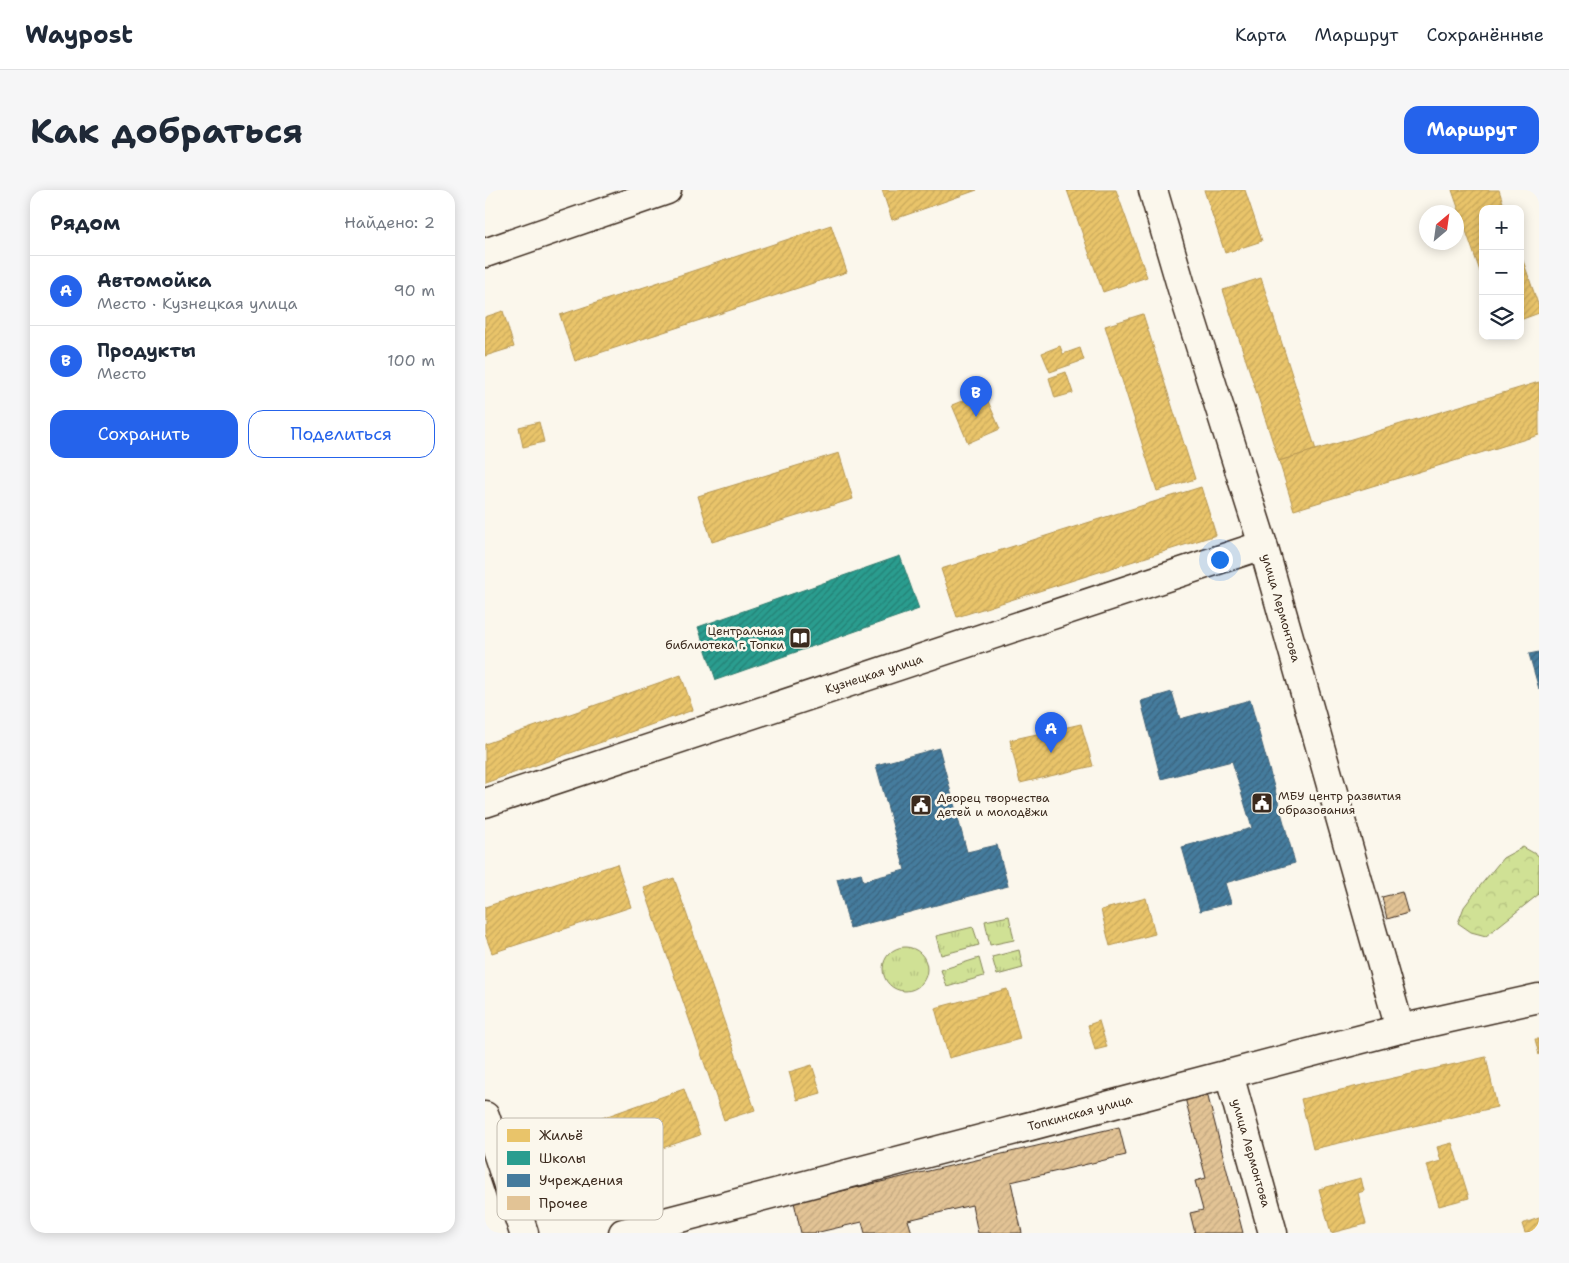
<!DOCTYPE html>
<html lang="ru">
<meta charset="utf-8">
<style>
:root{--surface:#fff;--page:#f6f6f7;--text:#1f2937;--muted:#747a83;--line:#e0e1e3;--accent:#2563eb}
body{margin:0;font-family:"Shantell Sans",sans-serif;background:var(--page);color:var(--text)}
.controls{position:absolute;right:15px;top:15px;display:grid;overflow:hidden;border-radius:10px;box-shadow:0 2px 12px #0003}
.controls button{width:45px;height:45px;display:grid;place-items:center;padding:0;border:0;border-bottom:1px solid var(--line);background:var(--surface);color:var(--text);font:25px sans-serif}
.compass{position:absolute;left:934px;top:15px;width:45px;height:45px;border-radius:50%;background:var(--surface);box-shadow:0 2px 12px #0003;rotate:29deg}
.you{position:absolute;left:734px;top:369px;width:18px;height:18px;margin:-12px;border:4px solid #fff;border-radius:50%;background:#1a73e8;box-shadow:0 0 0 8px #1a73e833}
.badge{display:grid;place-items:center;width:32px;height:32px;border-radius:50%;background:var(--accent);color:#fff;font-size:16px;font-weight:700}
.pin{position:absolute;translate:-50% -41px;filter:drop-shadow(0 1px 2px #0008)}
.pin::after{content:'';position:absolute;top:26px;width:18px;height:15px;background:inherit;clip-path:polygon(0 0,100% 0,50% 100%)}
.list{margin:0;padding:0;list-style:none}
h2{display:flex;justify-content:space-between;align-items:center;height:65px;margin:0;padding:0 20px;font-size:21px}
h2 small{font-size:16px;font-weight:400;color:var(--muted)}
.list li{display:grid;grid-template-columns:32px 1fr auto;gap:15px;align-items:center;box-sizing:border-box;height:70px;padding:0 20px;border-top:1px solid var(--line)}
.list b{display:block;font-size:19px;white-space:nowrap}
.list p{margin:0;font-size:16px;white-space:nowrap;color:var(--muted)}
.list em{font-size:16px;font-style:normal;color:var(--muted)}
.actions{display:flex;gap:10px;padding:15px 20px}
.actions a{flex:1;padding:11px 0;border:1px solid var(--accent);border-radius:15px;text-align:center;font-size:18px;color:var(--accent)}
.actions .main{background:var(--accent);color:#fff}
.icon{flex:none;width:28px;height:28px;fill:none;stroke:currentColor;stroke-width:2;stroke-linecap:round;stroke-linejoin:round}
.map{position:relative;flex:none;width:1054px;height:1043px;overflow:hidden;border-radius:15px}
header{display:flex;align-items:center;gap:30px;box-sizing:border-box;height:70px;padding:0 25px;background:var(--surface);border-bottom:1px solid var(--line)}
header strong{font-size:24px}
nav{display:flex;gap:28px;margin-inline-start:auto;font-size:18px}
.intro{display:flex;align-items:center;justify-content:space-between;box-sizing:border-box;height:120px;padding:0 30px}
h1{margin:0;font-size:35px}
.button{padding:12px 22px;border-radius:15px;background:var(--accent);color:#fff;font-size:18px;font-weight:700}
main{display:flex;gap:30px;padding:0 30px}
aside{flex:1;background:var(--surface);border-radius:15px;box-shadow:0 2px 12px #0003}
.map>svg:first-child{display:block}
</style>
<header>
<strong>Waypost</strong>
<nav><a>Карта</a><a>Маршрут</a><a>Сохранённые</a></nav>
</header>
<div class="intro"><h1>Как добраться</h1><a class="button">Маршрут</a></div>
<main>
<aside>
<h2>Рядом<small>Найдено: 2</small></h2>
<ul class="list">
<li><span class="badge">A</span><div><b>Автомойка</b><p>Место · Кузнецкая улица</p></div><em>90 m</em></li>
<li><span class="badge">B</span><div><b>Продукты</b><p>Место</p></div><em>100 m</em></li>
</ul>
<div class="actions"><a class="main">Сохранить</a><a>Поделиться</a></div>
</aside>
<div class="map">
<svg width="1054" height="1043" viewBox="0 0 1054 1043">
<defs>
<pattern id="grass-tufts" width="24" height="20" patternUnits="userSpaceOnUse" patternTransform="scale(1.25)"><rect width="24" height="20" fill="#d0e195"/><path d="M3 7l-1-3M5 7V3M7 7l1-3M15 17l-1-3M17 17v-4M19 17l1-3" fill="none" stroke="#b4c180"/></pattern>
<pattern id="forest-crowns" width="20" height="18" patternUnits="userSpaceOnUse" patternTransform="scale(1.25)"><rect width="20" height="18" fill="#d0e195"/><path d="M2 6a3 3 0 1 1 6 0M12 15a3 3 0 1 1 6 0" fill="none" stroke="#b4c180"/></pattern>
<pattern id="homes-hatch" width="6" height="6" patternUnits="userSpaceOnUse" patternTransform="scale(1.25)"><rect width="6" height="6" fill="#e9c46a"/><path d="M-1 1l2-2M0 6l6-6M5 7l2-2" fill="none" stroke="#c9a95b"/></pattern>
<pattern id="schools-hatch" width="6" height="6" patternUnits="userSpaceOnUse" patternTransform="scale(1.25)"><rect width="6" height="6" fill="#2a9d8f"/><path d="M-1 1l2-2M0 6l6-6M5 7l2-2" fill="none" stroke="#258074"/></pattern>
<pattern id="public-hatch" width="6" height="6" patternUnits="userSpaceOnUse" patternTransform="scale(1.25)"><rect width="6" height="6" fill="#457b9d"/><path d="M-1 1l2-2M0 6l6-6M5 7l2-2" fill="none" stroke="#3b657f"/></pattern>
<pattern id="building-hatch" width="6" height="6" patternUnits="userSpaceOnUse" patternTransform="scale(1.25)"><rect width="6" height="6" fill="#e2c395"/><path d="M-1 1l2-2M0 6l6-6M5 7l2-2" fill="none" stroke="#c3a880"/></pattern>
</defs>
<rect width="100%" height="100%" fill="#fbf7ec"/>
<filter id="ink" filterUnits="userSpaceOnUse"><feTurbulence type="fractalNoise" baseFrequency=".02" numOctaves="2"/><feDisplacementMap in="SourceGraphic" scale="10" xChannelSelector="R" yChannelSelector="G"/><feConvolveMatrix kernelMatrix="1 2 1 2 8 2 1 2 1" color-interpolation-filters="sRGB"/></filter>
<g filter="url(#ink)">
<!-- grass -->
<g fill="url(#grass-tufts)" stroke="#86865a">
<path d="M 524,726 L 529,750 L 505,755 L 500,731 Z"/>
<path d="M 488,737 L 494,755 L 456,765 L 451,746 Z"/>
<circle cx="420" cy="779" r="22"/>
<path d="M 534,760 L 538,778 L 512,785 L 507,767 Z"/>
<path d="M 494,768 L 499,786 L 462,797 L 456,780 Z"/>
</g>
<!-- forest -->
<path fill="url(#forest-crowns)" stroke="#86865a" d="M 1038,657 L 1054,666 L 1054,704 L 1001,746 L 986,742 L 973,733 L 979,717 L 995,696 L 1018,668 Z"/>
<!-- homes -->
<g fill="url(#homes-hatch)" stroke="#b59653">
<path d="M 397,0 L 492,0 L 407,30 Z"/>
<path d="M 582,0 L 631,0 L 662,87 L 618,102 Z"/>
<path d="M 719,0 L 760,0 L 777,51 L 740,63 Z"/>
<path d="M 967,0 L 1014,0 L 1020,19 L 998,19 L 998,90 Z"/>
<path d="M 346,35 L 362,82 L 90,171 L 75,125 Z"/>
<path d="M 1035,62 L 1054,117 L 1054,123 L 1035,130 Z"/>
<path d="M 776,88 L 831,260 L 794,271 L 738,100 Z"/>
<path d="M 18,121 L 29,157 L 0,166 L 0,127 Z"/>
<path d="M 658,124 L 710,289 L 672,301 L 620,136 Z"/>
<path d="M 575,156 L 578,164 L 595,158 L 599,170 L 565,182 L 557,163 Z"/>
<path d="M 581,182 L 588,203 L 570,208 L 564,188 Z"/>
<path d="M 1054,192 L 1054,245 L 809,320 L 794,271 Z"/>
<path d="M 499,202 L 515,239 L 483,253 L 467,215 Z"/>
<path d="M 54,232 L 59,252 L 38,257 L 34,237 Z"/>
<path d="M 354,263 L 368,309 L 227,352 L 213,306 Z"/>
<path d="M 716,297 L 731,345 L 472,427 L 456,379 Z"/>
<path d="M 196,485 L 208,520 L 0,593 L 0,554 Z"/>
<path d="M 596,534 L 608,576 L 535,593 L 525,550 Z"/>
<path d="M 132,674 L 146,717 L 7,763 L 0,744 L 0,717 Z"/>
<path d="M 189,688 L 270,920 L 239,930 L 159,698 Z"/>
<path d="M 661,708 L 670,744 L 625,756 L 616,720 Z"/>
<path d="M 522,799 L 535,849 L 464,868 L 450,818 Z"/>
<path d="M 614,831 L 622,857 L 610,860 L 603,835 Z"/>
<path d="M 1050,849 L 1054,849 L 1054,865 Z"/>
<path d="M 1001,867 L 1012,917 L 828,959 L 816,909 Z"/>
<path d="M 327,875 L 336,903 L 312,910 L 304,882 Z"/>
<path d="M 199,899 L 215,945 L 82,991 L 66,946 Z"/>
<path d="M 967,953 L 984,1008 L 954,1016 L 942,975 L 956,971 L 952,957 Z"/>
<path d="M 876,988 L 879,1001 L 873,1003 L 881,1034 L 846,1043 L 834,999 Z"/>
<path d="M 1054,1028 L 1054,1043 L 1040,1043 L 1037,1034 Z"/>
</g>
<!-- schools -->
<path fill="url(#schools-hatch)" stroke="#2f7a6d" d="M 415,366 L 434,419 L 231,490 L 213,437 Z"/>
<!-- public -->
<g fill="url(#public-hatch)" stroke="#426377">
<path d="M 1054,462 L 1054,499 L 1044,464 Z"/>
<path d="M 687,502 L 695,529 L 765,510 L 810,673 L 740,693 L 746,713 L 715,721 L 697,657 L 767,638 L 747,571 L 676,589 L 656,511 Z"/>
<path d="M 454,558 L 482,662 L 512,655 L 523,696 L 365,738 L 352,689 L 376,683 L 378,691 L 420,680 L 391,575 Z"/>
</g>
<!-- building -->
<g fill="url(#building-hatch)" stroke="#3b2a1e">
<path d="M 917,702 L 923,723 L 902,729 L 897,707 Z"/>
<path d="M 722,903 L 758,1043 L 710,1043 L 705,1023 L 718,1020 L 710,991 L 721,988 L 700,908 Z"/>
<path d="M 634,937 L 641,965 L 526,992 L 537,1043 L 493,1043 L 487,1015 L 423,1030 L 427,1043 L 380,1043 L 377,1032 L 330,1043 L 316,1043 L 309,1012 Z"/>
</g>
<g fill="none" stroke-linecap="round" stroke-linejoin="round">
<!-- minor casing -->
<g stroke="#3b2a1e" stroke-width="31">
<g id="minor">
<path d="M 668,0 L 697,99 L 778,355 L 915,839"/>
<path d="M 0,63 L 182,0"/>
<path d="M 0,613 L 778,355"/>
<path d="M 744,884 L 788,1043"/>
<path d="M 0,926 L 39,1043"/>
<path d="M 138,1043 L 915,839 L 1054,808"/>
</g>
</g>
<!-- minor -->
<use href="#minor" stroke="#fbf7ec" stroke-width="28"/>
</g>
</g>
<!-- icons -->
<defs>
<g id="library-square" transform="scale(1.125)"><rect x="-9" y="-9" width="18" height="18" rx="4" fill="#3b2a1e" stroke="#fbf7ec"/><path d="M-6-4Q-3-5.5-.7-3.5V5Q-3 3-6 4ZM6-4Q3-5.5 .7-3.5V5Q3 3 6 4Z" fill="#fff"/></g>
<g id="civic-square" transform="scale(1.125)"><rect x="-9" y="-9" width="18" height="18" rx="4" fill="#3b2a1e" stroke="#fbf7ec"/><path d="M-.6-6.5H3V-4.5H.6V-3L4-1V1h2V6H-6V1h2V-1L-.6-3ZM-1.2 2.5V6h2.4V2.5Z" fill="#fff"/></g>
</defs>
<g fill-rule="evenodd">
<use href="#library-square" x="315" y="448"/>
<use href="#civic-square" x="777" y="613"/>
<use href="#civic-square" x="436" y="615"/>
</g>
<g text-anchor="middle" dominant-baseline="central" stroke-width="5" stroke-linejoin="round" paint-order="stroke">
<!-- street labels -->
<g font-size="12" fill="#3b2a1e" stroke="#fbf7ec">
<text transform="translate(796 418) rotate(74)">улица Лермонтова</text>
<text transform="translate(389 484) rotate(-18)">Кузнецкая улица</text>
<text transform="translate(595 923) rotate(-15)">Топкинская улица</text>
<text transform="translate(766 963) rotate(74)">улица Лермонтова</text>
</g>
<!-- poi labels -->
<g font-size="12" fill="#3b2a1e" stroke="#fbf7ec" text-anchor="start">
<text x="299" y="441" text-anchor="end">Центральная<tspan x="299" dy="14">библиотека г. Топки</tspan></text>
<text x="793" y="606">МБУ центр развития<tspan x="793" dy="14">образования</tspan></text>
<text x="452" y="608">Дворец творчества<tspan x="452" dy="14">детей и молодёжи</tspan></text>
</g>
</g>
<!-- legend -->
<rect x="12" y="928" width="166" height="102" rx="8" fill="#fbf7ec" stroke="#c1baae" stroke-width="1"/>
<rect x="22" y="939" width="23" height="13" fill="#e9c46a"/>
<rect x="22" y="961" width="23" height="14" fill="#2a9d8f"/>
<rect x="22" y="984" width="23" height="13" fill="#457b9d"/>
<rect x="22" y="1006" width="23" height="14" fill="#e2c395"/>
<g font-size="14" fill="#3b2a1e">
<text x="54" y="950">Жильё</text>
<text x="54" y="973">Школы</text>
<text x="54" y="995">Учреждения</text>
<text x="54" y="1018">Прочее</text>
</g>
</svg>
<div class="controls">
<button>+</button>
<button>−</button>
<button><svg class="icon" aria-label="layers" viewBox="0 0 24 24"><path d="M12 4l9 5-9 5-9-5zM3 14l9 5 9-5"/></svg></button>
</div>
<svg class="compass" viewBox="-18 -18 36 36"><path d="M0-13l5 13h-10z" fill="#e53935"/><path d="M0 13l5-13h-10z" fill="#747a83"/></svg>
<div class="you"></div>
<div class="pin badge" style="left:566px;top:563px">A</div>
<div class="pin badge" style="left:491px;top:227px">B</div>
</div>
</main>
